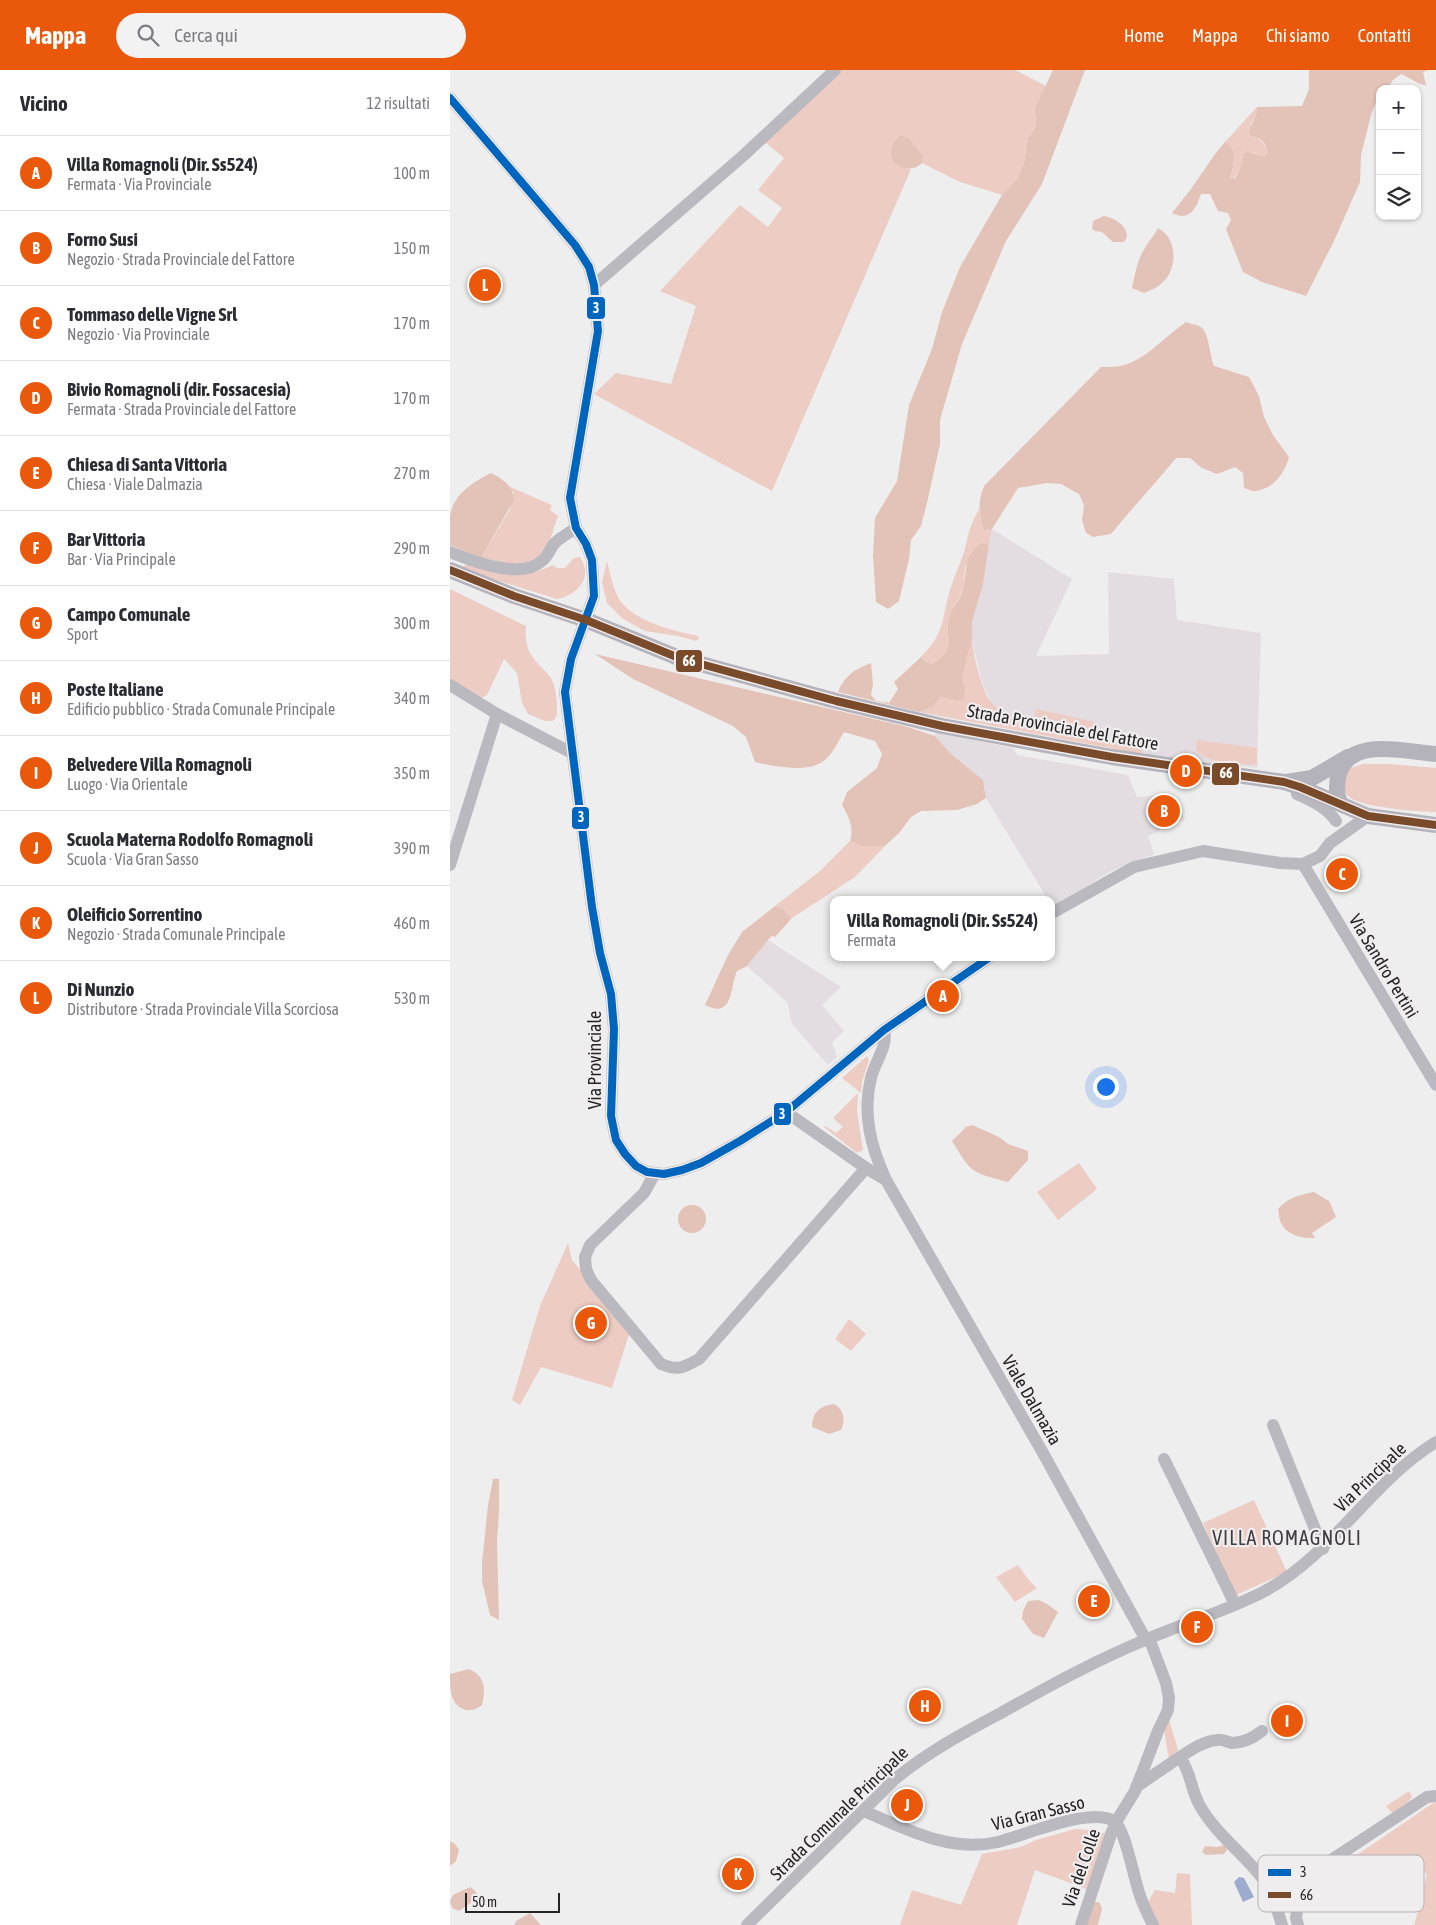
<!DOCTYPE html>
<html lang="it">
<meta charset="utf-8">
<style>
:root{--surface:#fff;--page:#f2f2f3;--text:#2b2b33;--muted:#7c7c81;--line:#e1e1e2;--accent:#ea580c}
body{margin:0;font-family:"Asap Condensed",sans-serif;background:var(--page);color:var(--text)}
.controls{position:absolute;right:15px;top:15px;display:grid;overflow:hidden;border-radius:10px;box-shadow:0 1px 4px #0004}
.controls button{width:45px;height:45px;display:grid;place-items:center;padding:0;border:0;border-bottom:1px solid var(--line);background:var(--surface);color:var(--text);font:25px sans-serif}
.scale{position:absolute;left:15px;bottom:12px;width:95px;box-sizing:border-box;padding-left:5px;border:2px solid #252425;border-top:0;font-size:14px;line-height:18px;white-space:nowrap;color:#252425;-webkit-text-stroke:4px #f0edef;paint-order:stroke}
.you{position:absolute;left:655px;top:1016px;width:18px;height:18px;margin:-12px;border:4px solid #fff;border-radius:50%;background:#1a73e8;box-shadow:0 0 0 8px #1a73e833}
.badge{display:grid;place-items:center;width:32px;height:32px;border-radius:50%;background:var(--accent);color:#fff;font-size:16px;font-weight:700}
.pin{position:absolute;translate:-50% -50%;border:2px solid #fff;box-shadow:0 1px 5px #0006}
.popup{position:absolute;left:380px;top:826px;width:225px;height:65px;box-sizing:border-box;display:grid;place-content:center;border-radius:10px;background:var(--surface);filter:drop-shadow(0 1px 4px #0005);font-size:16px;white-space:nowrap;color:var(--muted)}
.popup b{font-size:19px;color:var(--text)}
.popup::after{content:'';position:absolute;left:50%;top:100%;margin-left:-10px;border:10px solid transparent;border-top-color:var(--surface)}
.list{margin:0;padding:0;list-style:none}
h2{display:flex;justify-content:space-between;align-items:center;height:65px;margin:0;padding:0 20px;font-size:21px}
h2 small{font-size:16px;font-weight:400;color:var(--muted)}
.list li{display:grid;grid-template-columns:32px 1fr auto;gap:15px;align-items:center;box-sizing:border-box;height:75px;padding:0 20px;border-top:1px solid var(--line)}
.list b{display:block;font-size:19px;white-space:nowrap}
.list p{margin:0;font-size:16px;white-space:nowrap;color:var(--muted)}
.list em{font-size:16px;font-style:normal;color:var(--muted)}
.icon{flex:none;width:28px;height:28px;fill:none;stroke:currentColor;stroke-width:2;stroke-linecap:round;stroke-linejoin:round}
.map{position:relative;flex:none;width:986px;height:1855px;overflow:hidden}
header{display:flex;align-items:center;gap:30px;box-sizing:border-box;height:70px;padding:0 25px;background:var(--accent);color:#fff}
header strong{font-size:24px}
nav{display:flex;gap:28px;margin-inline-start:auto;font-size:18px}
.search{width:350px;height:45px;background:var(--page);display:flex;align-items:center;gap:12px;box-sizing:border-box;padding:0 18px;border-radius:28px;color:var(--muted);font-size:19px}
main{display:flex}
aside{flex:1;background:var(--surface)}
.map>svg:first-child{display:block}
</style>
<header>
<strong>Mappa</strong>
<div class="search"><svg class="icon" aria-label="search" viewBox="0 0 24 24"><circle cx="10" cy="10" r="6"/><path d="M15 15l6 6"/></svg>Cerca qui</div>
<nav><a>Home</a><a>Mappa</a><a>Chi siamo</a><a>Contatti</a></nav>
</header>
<main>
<aside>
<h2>Vicino<small>12 risultati</small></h2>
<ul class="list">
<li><span class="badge">A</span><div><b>Villa Romagnoli (Dir. Ss524)</b><p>Fermata · Via Provinciale</p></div><em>100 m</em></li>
<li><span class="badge">B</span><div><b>Forno Susi</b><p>Negozio · Strada Provinciale del Fattore</p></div><em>150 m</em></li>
<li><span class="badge">C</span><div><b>Tommaso delle Vigne Srl</b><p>Negozio · Via Provinciale</p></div><em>170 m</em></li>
<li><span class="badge">D</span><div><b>Bivio Romagnoli (dir. Fossacesia)</b><p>Fermata · Strada Provinciale del Fattore</p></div><em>170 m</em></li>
<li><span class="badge">E</span><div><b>Chiesa di Santa Vittoria</b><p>Chiesa · Viale Dalmazia</p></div><em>270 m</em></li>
<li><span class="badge">F</span><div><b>Bar Vittoria</b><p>Bar · Via Principale</p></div><em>290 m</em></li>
<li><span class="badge">G</span><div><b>Campo Comunale</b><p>Sport</p></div><em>300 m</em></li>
<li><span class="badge">H</span><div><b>Poste Italiane</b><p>Edificio pubblico · Strada Comunale Principale</p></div><em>340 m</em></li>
<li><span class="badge">I</span><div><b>Belvedere Villa Romagnoli</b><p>Luogo · Via Orientale</p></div><em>350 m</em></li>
<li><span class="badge">J</span><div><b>Scuola Materna Rodolfo Romagnoli</b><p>Scuola · Via Gran Sasso</p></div><em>390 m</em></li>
<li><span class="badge">K</span><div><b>Oleificio Sorrentino</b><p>Negozio · Strada Comunale Principale</p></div><em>460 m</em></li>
<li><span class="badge">L</span><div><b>Di Nunzio</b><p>Distributore · Strada Provinciale Villa Scorciosa</p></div><em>530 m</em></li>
</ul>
</aside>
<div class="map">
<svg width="986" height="1855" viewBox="0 0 986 1855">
<rect width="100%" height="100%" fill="#efeeef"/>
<!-- built -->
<g fill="#e3dde2">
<path d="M 542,459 L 622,509 L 586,586 L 659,584 L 658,502 L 724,509 L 727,550 L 811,563 L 807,698 L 757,693 L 691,684 L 693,676 L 669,672 L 576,651 L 551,641 L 541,632 L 532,612 L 522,570 L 522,552 L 533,514 Z"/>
<path d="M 486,662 L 563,678 L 567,685 L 678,705 L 687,727 L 723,724 L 735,749 L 698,766 L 704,784 L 661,801 L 603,838 L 602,830 L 598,830 L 536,728 L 533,710 L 501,684 L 485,666 Z"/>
<path d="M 318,870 L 391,917 L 372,935 L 394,961 L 382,972 L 387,987 L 378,995 L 342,954 L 337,932 L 297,896 Z"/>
</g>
<!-- green -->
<g fill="#ecccc3">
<path d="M 390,0 L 565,0 L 596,16 L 585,38 L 586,57 L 578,68 L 574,93 L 567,109 L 552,125 L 510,112 L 472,93 L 473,86 L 455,98 L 461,99 L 322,421 L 144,324 L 166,303 L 221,314 L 246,236 L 210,221 L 290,135 L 318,157 L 332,138 L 308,120 L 334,88 L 314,71 Z"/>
<path d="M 807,37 L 806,45 L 801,54 L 806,66 L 818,78 L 818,83 L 813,86 L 802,82 L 793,85 L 792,93 L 784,109 L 780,109 C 784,96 789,78 775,72 Z"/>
<path d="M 58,416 L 102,435 L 100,440 L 108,446 C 104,456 101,470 96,479 C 81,501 53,492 31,488 L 60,439 L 64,423 Z"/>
<path d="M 529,439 L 530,448 L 534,460 L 542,459 L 539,475 L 531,474 L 515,497 L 514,515 L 510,526 L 499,546 L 499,580 L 494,588 L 482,594 L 476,592 L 471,587 C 496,561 491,551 500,520 C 504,506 511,493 515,479 C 518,464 521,453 529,439 Z"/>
<path d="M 130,487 C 144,508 127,525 107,529 L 10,499 L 19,492 C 54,502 68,512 103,495 L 107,498 L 115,498 L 124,488 Z"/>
<path d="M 157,491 C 160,502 162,515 167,525 C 178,550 223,561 248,566 L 249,569 L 246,571 L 228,566 L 195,561 L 173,549 L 157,533 L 152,512 Z"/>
<path d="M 0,519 L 76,556 C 74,574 79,585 92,598 C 96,602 100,606 102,610 C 107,621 107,634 107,645 L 103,651 L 95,651 L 78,644 L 72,633 L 67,603 L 54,589 L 37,625 L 31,628 L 0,612 Z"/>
<path d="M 522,570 C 524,587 531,618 541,632 C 556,653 665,671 694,676 L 691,684 L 469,642 L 482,637 L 489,627 L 508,630 L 514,628 C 515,621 512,615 512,609 C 513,598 517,579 522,570 Z"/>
<path d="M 586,639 L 645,652 L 640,659 L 585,646 Z"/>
<path d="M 747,670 L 807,678 L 807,695 C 790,694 757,694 746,680 Z"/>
<path d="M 913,694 L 940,694 L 986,698 L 986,742 C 969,742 910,737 899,727 C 895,723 893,718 893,712 L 900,698 Z"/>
<path d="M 400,771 L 412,776 L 435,776 L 405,807 L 342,848 L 333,839 L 325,836 L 370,801 Z"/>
<path d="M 417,986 L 419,990 L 412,1012 L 411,1023 L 392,1008 Z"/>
<path d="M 408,1023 L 407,1041 L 413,1080 L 407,1083 L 374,1057 L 375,1056 L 386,1063 L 393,1057 L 383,1048 Z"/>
<path d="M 629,1093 L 647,1119 L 608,1150 L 587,1122 Z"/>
<path d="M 118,1173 L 122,1190 L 180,1261 L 162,1318 L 91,1297 L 70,1335 L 62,1330 L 90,1236 Z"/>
<path d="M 399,1249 L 416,1264 L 401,1281 L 385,1269 Z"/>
<path d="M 804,1430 L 837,1502 L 786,1525 L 753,1453 Z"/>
<path d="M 568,1495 L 578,1509 L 587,1518 L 565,1532 L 546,1507 Z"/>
<path d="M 719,1650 L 728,1680 L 719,1689 L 714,1660 Z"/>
<path d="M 959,1721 L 962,1727 L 955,1736 L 943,1744 L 936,1736 Z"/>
<path d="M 986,1731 L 986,1855 L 964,1855 L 972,1827 L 977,1803 L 898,1791 Z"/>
<path d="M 625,1759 L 641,1760 L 658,1764 L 639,1820 L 585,1800 L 567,1855 L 450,1855 L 462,1820 L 511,1835 L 532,1784 L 571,1777 L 586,1770 Z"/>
<path d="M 727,1803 L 740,1804 L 742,1855 L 709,1855 L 698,1832 L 705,1820 L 725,1823 Z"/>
</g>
<!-- forest -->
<g fill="#e3c2b7">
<path d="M 603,0 L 635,0 L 592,114 L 556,171 L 512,274 L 490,350 L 490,374 L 477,433 L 471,456 L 461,470 L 459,489 L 449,531 L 438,539 L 426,532 L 423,486 L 425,448 L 447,411 L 459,335 L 482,279 L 492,242 L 510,197 L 552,125 L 567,109 L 574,93 L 578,68 L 586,57 L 585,38 Z"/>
<path d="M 859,0 L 978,0 L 973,2 L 976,15 C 968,15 959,7 951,4 L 943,10 L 937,19 L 930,19 L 930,27 L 926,32 L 921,45 L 911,85 L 910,112 L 884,171 L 856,226 L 812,212 L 793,202 L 776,159 L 781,150 L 778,143 L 768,141 L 760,124 L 751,124 C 746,139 739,152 722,143 L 741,119 L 765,84 L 775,72 C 790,79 783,96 780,109 L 785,109 L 792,93 L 793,85 L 797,81 L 813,86 L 818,83 C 818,74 810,67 801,66 L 799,61 L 806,45 L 807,37 L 852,36 L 859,19 Z"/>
<path d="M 451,65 L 459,69 L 473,86 L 472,93 L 467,97 C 442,104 432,80 451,65 Z"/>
<path d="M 654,146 C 664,148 677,155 677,167 L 674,172 L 663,172 L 652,162 L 645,161 L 642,159 L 643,151 Z"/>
<path d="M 708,158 C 727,168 728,196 714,211 C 709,217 701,220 694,223 L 682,218 C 685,205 687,190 695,178 C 699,171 704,166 708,158 Z"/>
<path d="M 736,252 C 740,254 748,255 751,257 C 759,263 760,286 764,296 L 799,307 L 809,326 L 814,347 L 823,365 L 839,387 C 835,402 824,419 806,421 C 803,422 798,419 794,418 L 793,403 L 785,397 L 767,404 L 752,398 L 740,388 L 726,388 C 705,414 682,438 661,464 L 643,467 L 636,463 L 632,450 L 634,435 L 629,424 L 611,414 L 597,413 L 568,418 L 542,459 L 534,460 C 528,445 528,431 534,416 L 651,297 C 657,297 665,297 671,296 C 696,290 715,266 736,252 Z"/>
<path d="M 41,403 C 52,408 64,417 64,430 L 31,488 L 0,475 C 0,466 0,456 0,447 C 2,425 23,412 41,403 Z"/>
<path d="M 531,473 L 539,475 L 533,514 L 522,552 L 522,570 L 516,589 L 512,609 L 515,619 L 514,628 L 508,631 L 490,627 L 482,637 L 469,642 L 388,622 C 396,604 404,600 421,593 L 423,614 L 421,625 L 426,631 L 439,633 L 448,619 L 444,612 L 471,587 L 476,592 L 482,594 C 508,580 495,572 499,549 C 500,540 508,533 511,525 C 520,502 509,492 531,473 Z"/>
<path d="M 145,584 L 458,657 L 485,666 L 501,684 L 533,710 L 536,728 L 527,734 L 507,740 L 471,741 L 461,747 L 450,762 L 435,776 L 412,776 L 400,771 C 404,757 399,747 392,735 L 397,722 L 427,698 L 432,684 L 425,671 L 394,662 C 388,671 384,682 376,689 C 360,704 326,697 305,692 L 296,667 L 283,656 L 183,609 Z"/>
<path d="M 325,836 L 333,839 L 342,848 L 325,867 L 322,866 L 318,870 L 297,896 L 287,901 C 280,916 284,950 255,935 L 278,885 L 292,862 Z"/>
<path d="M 522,1055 L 549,1067 L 558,1074 L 578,1081 L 578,1090 L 558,1112 C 521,1102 522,1104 502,1071 L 516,1057 Z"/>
<path d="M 864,1122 L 879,1131 L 886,1147 L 862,1163 L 865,1168 C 853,1169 835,1165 830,1151 C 829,1148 829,1142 828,1139 C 838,1127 850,1125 864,1122 Z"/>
<circle cx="242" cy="1149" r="14"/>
<path d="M 384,1334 C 394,1339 396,1351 391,1360 L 379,1364 L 362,1357 C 362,1342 370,1336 384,1334 Z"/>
<path d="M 43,1409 L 49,1409 L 49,1442 L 47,1471 L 49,1550 L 40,1545 L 32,1511 L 32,1493 L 38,1435 Z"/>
<path d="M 589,1530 L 597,1534 L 608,1542 L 594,1568 L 583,1564 L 572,1549 L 573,1541 L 578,1531 Z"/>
<path d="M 19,1599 C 35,1606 36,1619 32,1635 C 26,1639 21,1642 13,1639 C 0,1633 0,1620 0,1604 Z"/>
<path d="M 0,1771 L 5,1774 L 9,1780 L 6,1791 L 0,1796 Z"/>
<path d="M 775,1775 L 777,1780 L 774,1784 L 756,1785 L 752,1782 L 755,1776 L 767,1777 Z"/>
<path d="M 20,1817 C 25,1820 28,1823 26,1829 L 9,1841 L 2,1838 L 0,1831 L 3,1825 Z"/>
<path d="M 643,1831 L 650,1833 L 652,1839 L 648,1855 L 632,1855 Z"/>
<path d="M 80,1843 L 91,1855 L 64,1855 L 66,1851 Z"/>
</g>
<!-- water -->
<path fill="#9cacce" d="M 789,1807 L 794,1808 L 804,1827 L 793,1832 L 784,1812 Z"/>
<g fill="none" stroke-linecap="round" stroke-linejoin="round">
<!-- minor -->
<g stroke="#bbb9c0" stroke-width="12">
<path d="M 0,28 L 125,175 L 139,197 L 144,215 L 148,261 L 120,428 L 126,458 L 136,474 L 142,490 L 144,526 L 121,589 L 115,622 L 142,837 L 150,883 L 161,924 L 164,959 L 161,1046 L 166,1070 L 175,1084 L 186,1096 L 197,1102 L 214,1104 L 232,1100 L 251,1093 L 290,1071 L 336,1042 L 434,960 L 540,887"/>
<path d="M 144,215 L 294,85 L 385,0"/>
<path d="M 0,482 C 23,491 72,511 93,490 C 98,486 100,479 104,474 C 109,468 119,463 126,458"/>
<path d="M 0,615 L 47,644 L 122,683"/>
<path d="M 847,724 C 862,731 876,737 886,751"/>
<path d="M 853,794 L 986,1015"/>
<path d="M 0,795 L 47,644"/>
<path d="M 602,843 L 684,797 L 753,781 L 830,793 L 853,794 L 870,786 L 880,773 L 918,746"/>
<path d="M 434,960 C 438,977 425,991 421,1008 C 412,1044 421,1077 436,1110"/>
<path d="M 336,1042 L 416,1098 L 436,1110 L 593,1383 L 696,1570"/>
<path d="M 205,1103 L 194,1123 L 140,1175 L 135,1187 L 136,1199 L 141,1210 L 211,1294 C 228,1301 233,1298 249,1289 L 416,1098"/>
<path d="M 823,1355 L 873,1479"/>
<path d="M 714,1389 L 785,1534"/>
<path d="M 730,1687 C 741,1680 754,1671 767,1670 C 772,1669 777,1672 782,1673 C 794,1673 803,1668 812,1661"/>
<path d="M 686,1717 L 730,1687 C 741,1702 741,1721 750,1736 C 766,1764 794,1784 813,1809 C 823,1821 827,1840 832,1855"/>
<path d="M 414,1741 C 456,1759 501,1783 548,1772 C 573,1766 644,1735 665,1752 C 676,1760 685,1816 692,1831 C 695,1839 699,1847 703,1855"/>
<path d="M 297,1855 L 445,1709 C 478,1682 513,1663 551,1643 C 599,1616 648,1589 700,1568 C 738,1552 779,1540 815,1521 C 883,1484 921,1412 986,1372"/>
<path d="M 631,1855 L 661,1764 L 666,1752 L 685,1721 L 708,1661 L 718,1640 L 719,1628 L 716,1613 L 699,1568"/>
<path d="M 848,1855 L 846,1848 L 849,1828 L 856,1810 L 872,1796 L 977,1727 L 986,1726"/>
</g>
<!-- major -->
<g stroke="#b4b2ba" stroke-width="16">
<path d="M 0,500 L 64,526 L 136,550 L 229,588 L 386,631 L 492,656 L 662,687 L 834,712 L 850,717 L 918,746 L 986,755"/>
<path d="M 836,712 L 862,708 L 898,687"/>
<path d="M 890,733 C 886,723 886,714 889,703 C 902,666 956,682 986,684"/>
</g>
<!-- bus-1 casing -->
<g stroke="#f0edef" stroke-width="11">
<path id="bus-1" d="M 0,28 L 125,175 L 139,197 L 144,215 L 148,261 L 120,428 L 126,458 L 136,474 L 142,490 L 144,526 L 121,589 L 115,622 L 142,837 L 150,883 L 161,924 L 164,959 L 161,1046 L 166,1070 L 175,1084 L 186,1096 L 197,1102 L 214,1104 L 232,1100 L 251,1093 L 290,1071 L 336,1042 L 434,960 L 540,887"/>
</g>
<!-- bus-2 casing -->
<g stroke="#f0edef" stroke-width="11">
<path id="bus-2" d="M 0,500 L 64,526 L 136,550 L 229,588 L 386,631 L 492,656 L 662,687 L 834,712 L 850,717 L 918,746 L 986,755"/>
</g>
<!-- bus-1 -->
<use href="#bus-1" stroke="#0065bd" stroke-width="8"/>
<!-- bus-2 -->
<use href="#bus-2" stroke="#7a4b2a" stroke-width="8"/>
</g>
<g text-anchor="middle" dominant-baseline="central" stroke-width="4.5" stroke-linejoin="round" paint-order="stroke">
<!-- street labels -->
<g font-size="18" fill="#252425" stroke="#f0edef">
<text transform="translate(613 657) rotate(10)">Strada Provinciale del Fattore</text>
<text transform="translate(934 896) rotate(59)">Via Sandro Pertini</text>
<text transform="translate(144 990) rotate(-90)">Via Provinciale</text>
<text transform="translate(582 1330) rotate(60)">Viale Dalmazia</text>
<text transform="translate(920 1407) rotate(-44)">Via Principale</text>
<text transform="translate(389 1743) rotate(-44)">Strada Comunale Principale</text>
<text transform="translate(588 1743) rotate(-14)">Via Gran Sasso</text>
<text transform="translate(631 1798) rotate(-71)">Via del Colle</text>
</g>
<!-- quarter labels -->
<g font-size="20" letter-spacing="1" fill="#403d40" stroke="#f0edef">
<text x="837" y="1467">VILLA ROMAGNOLI</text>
</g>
</g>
<!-- legend -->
<rect x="808" y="1785" width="166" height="57" rx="8" fill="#f0edef" stroke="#b3b1b2" stroke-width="1"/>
<rect x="818" y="1799" width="23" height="7" fill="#0065bd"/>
<rect x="818" y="1822" width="23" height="6" fill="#7a4b2a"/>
<g font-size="14" fill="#252425">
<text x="850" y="1807">3</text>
<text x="850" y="1830">66</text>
</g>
<g stroke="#f0edef" stroke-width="2">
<rect x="136" y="226" width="20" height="24" rx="5" fill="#0065bd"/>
<rect x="225" y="579" width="28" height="24" rx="5" fill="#7a4b2a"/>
<rect x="761" y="692" width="29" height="24" rx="5" fill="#7a4b2a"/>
<rect x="121" y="736" width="19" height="24" rx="5" fill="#0065bd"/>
<rect x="323" y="1032" width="19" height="24" rx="5" fill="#0065bd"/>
</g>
<g font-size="14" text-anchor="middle" font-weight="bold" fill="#fff">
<text x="146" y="243">3</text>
<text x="239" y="596">66</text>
<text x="776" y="708">66</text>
<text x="131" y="752">3</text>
<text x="332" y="1049">3</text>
</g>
</svg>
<div class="controls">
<button>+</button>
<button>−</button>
<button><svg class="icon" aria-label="layers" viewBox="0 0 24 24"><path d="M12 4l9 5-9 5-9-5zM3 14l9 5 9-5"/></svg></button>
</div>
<div class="scale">50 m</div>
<div class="you"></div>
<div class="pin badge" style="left:493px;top:926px">A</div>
<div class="popup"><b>Villa Romagnoli (Dir. Ss524)</b>Fermata</div>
<div class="pin badge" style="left:714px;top:741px">B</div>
<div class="pin badge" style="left:892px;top:804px">C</div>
<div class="pin badge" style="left:736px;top:701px">D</div>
<div class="pin badge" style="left:644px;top:1531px">E</div>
<div class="pin badge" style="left:747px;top:1557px">F</div>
<div class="pin badge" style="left:141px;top:1253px">G</div>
<div class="pin badge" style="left:475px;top:1636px">H</div>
<div class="pin badge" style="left:837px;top:1651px">I</div>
<div class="pin badge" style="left:457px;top:1735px">J</div>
<div class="pin badge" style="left:288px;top:1804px">K</div>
<div class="pin badge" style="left:35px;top:215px">L</div>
</div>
</main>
